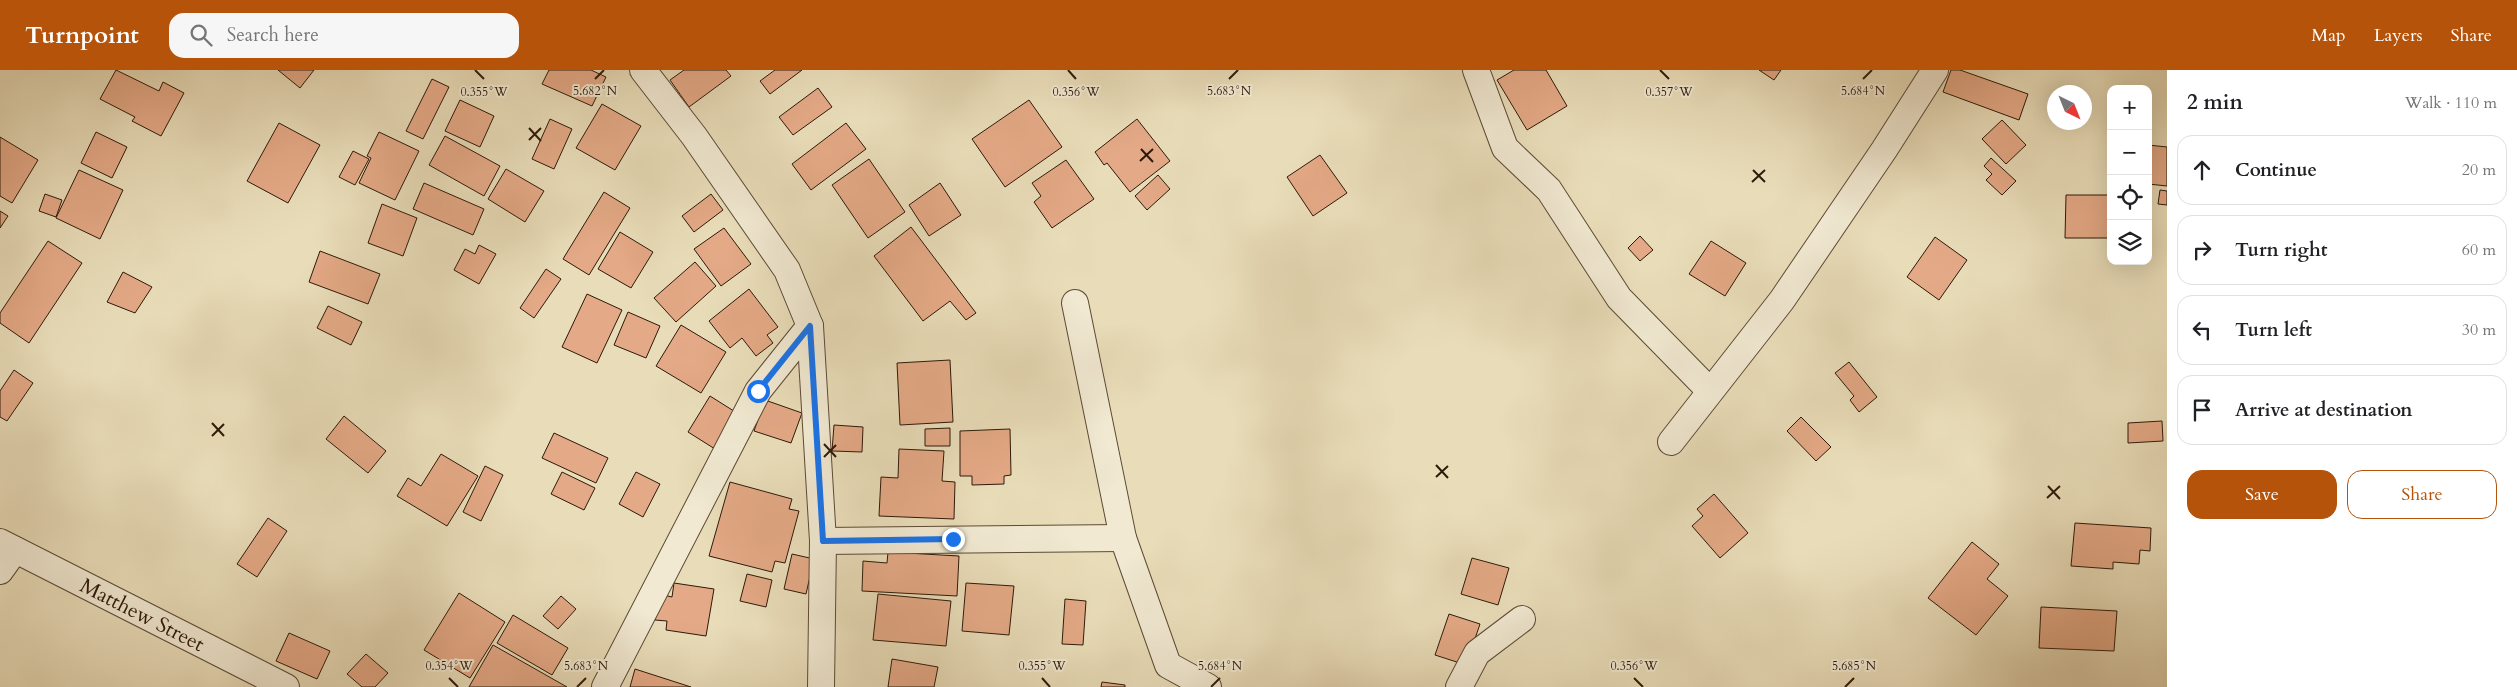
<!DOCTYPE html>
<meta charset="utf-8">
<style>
:root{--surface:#fff;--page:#f6f6f6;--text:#202124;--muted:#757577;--line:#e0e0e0;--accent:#b45309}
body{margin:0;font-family:Cardo,serif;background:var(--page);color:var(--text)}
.controls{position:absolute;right:15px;top:15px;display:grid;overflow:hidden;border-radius:10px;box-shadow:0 5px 20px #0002}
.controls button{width:45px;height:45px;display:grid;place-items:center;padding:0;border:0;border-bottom:1px solid var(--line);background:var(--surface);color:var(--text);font:25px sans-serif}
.compass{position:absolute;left:2047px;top:15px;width:45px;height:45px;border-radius:50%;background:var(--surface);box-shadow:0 5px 20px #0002;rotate:137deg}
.stop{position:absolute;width:15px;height:15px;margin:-11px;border:4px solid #1a73e8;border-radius:50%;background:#fff}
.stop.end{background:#1a73e8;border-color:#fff;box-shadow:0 1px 5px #0008}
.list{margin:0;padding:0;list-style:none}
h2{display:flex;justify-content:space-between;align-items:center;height:65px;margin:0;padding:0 20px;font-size:21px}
h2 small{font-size:16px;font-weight:400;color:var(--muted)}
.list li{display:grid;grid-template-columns:32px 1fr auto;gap:15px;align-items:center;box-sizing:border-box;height:70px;margin:0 10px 10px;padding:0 10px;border:1px solid var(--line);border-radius:15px}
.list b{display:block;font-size:19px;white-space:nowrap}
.list em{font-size:16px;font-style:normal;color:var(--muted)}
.actions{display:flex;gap:10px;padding:15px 20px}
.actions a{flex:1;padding:11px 0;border:1px solid var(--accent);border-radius:15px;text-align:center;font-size:18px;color:var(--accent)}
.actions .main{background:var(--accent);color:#fff}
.icon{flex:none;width:28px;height:28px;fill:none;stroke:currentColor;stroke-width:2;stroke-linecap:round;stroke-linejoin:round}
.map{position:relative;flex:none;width:2167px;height:617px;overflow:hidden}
header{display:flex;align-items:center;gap:30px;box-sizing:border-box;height:70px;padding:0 25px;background:var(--accent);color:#fff}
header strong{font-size:24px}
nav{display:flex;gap:28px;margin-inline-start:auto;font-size:18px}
.search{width:350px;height:45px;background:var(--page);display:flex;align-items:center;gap:12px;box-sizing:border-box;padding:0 18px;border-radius:15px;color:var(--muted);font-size:19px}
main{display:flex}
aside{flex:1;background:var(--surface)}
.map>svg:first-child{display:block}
</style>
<header>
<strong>Turnpoint</strong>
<div class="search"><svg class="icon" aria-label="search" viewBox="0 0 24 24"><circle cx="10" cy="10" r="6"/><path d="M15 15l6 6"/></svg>Search here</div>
<nav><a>Map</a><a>Layers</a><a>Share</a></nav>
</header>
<main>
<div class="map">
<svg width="2167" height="617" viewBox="0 0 2167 617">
<rect width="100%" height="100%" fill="#e9ddb9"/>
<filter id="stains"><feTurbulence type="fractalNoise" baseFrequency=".004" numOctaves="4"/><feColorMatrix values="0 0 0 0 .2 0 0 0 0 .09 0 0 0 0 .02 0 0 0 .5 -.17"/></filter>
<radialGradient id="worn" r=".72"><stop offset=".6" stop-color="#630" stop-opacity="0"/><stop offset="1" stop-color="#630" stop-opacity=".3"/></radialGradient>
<!-- building -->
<g fill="#e4a986" stroke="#2d1909">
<path d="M 116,0 L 159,21 L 163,12 L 184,23 L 161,66 L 132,51 L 135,47 L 100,29 Z"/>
<path d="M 278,0 L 314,0 L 300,18 Z"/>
<path d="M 549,0 L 591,0 L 606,7 L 592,36 L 542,14 Z"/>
<path d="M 684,0 L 726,0 L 731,6 L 689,37 L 670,10 Z"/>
<path d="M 775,0 L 802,0 L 770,24 L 760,11 Z"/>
<path d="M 1514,0 L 1546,0 L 1567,36 L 1527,60 L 1497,10 Z"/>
<path d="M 1759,0 L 1781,0 L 1774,10 Z"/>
<path d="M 1951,0 L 1960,0 L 2028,24 L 2019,50 L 1943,22 Z"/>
<path d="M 432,9 L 449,17 L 423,69 L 406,61 Z"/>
<path d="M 818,18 L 832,37 L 793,65 L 779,47 Z"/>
<path d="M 460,30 L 494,46 L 480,77 L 445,61 Z"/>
<path d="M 1029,30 L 1062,77 L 1005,117 L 972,69 Z"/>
<path d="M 602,34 L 641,56 L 615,100 L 576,78 Z"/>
<path d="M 550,49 L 572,59 L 554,99 L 532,89 Z"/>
<path d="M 1137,49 L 1170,91 L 1130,122 L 1107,93 L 1104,95 L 1095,82 Z"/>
<path d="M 2002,50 L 2026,75 L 2006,94 L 1982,69 Z"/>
<path d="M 279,53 L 320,75 L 288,133 L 247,111 Z"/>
<path d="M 846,53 L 866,79 L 811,120 L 792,94 Z"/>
<path d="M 96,62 L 127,77 L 112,108 L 81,93 Z"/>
<path d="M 379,62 L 419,81 L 395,130 L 359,113 L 371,88 L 367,86 Z"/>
<path d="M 445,66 L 500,96 L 484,126 L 429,95 Z"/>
<path d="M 0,67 L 38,90 L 12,133 L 0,126 Z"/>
<path d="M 2148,75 L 2167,77 L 2167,116 L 2148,114 Z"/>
<path d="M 353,81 L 369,89 L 355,115 L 339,107 Z"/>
<path d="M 1320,85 L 1347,123 L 1313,146 L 1287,107 Z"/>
<path d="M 1991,88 L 2016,111 L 2002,125 L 1986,110 L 1992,104 L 1984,96 Z"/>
<path d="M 869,89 L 905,142 L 868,168 L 832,115 Z"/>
<path d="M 1066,90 L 1094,129 L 1052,158 L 1034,132 L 1041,126 L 1032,113 Z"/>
<path d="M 506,99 L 544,121 L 525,152 L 488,129 Z"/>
<path d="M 79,100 L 123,120 L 100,169 L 56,148 Z"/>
<path d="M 1158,105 L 1170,119 L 1147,140 L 1135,126 Z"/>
<path d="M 424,113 L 484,139 L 473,165 L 413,139 Z"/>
<path d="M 940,113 L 961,145 L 929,166 L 909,135 Z"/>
<path d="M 2160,120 L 2167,121 L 2167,135 L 2158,134 Z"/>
<path d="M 604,122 L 630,138 L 589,205 L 563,189 Z"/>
<path d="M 45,124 L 62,130 L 56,147 L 39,141 Z"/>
<path d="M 711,124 L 723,140 L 694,162 L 682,146 Z"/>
<path d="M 2066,125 L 2111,125 L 2111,168 L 2065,168 Z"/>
<path d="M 382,134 L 417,148 L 403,186 L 368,173 Z"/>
<path d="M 0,141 L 8,146 L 0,158 Z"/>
<path d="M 911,157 L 976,243 L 966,250 L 950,231 L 923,251 L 874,186 Z"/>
<path d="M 724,158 L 751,194 L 721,216 L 694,179 Z"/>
<path d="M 620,162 L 653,182 L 631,218 L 598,199 Z"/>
<path d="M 1640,166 L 1653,180 L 1640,191 L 1628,178 Z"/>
<path d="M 1935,167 L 1967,190 L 1939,230 L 1907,207 Z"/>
<path d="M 48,171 L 82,193 L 29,273 L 0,253 L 0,243 Z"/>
<path d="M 1711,171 L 1746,193 L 1725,226 L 1689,204 Z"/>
<path d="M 479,175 L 496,184 L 479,214 L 454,200 L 465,179 L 475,184 Z"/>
<path d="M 320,181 L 380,204 L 368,234 L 309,212 Z"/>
<path d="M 695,192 L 716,216 L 676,252 L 654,228 Z"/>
<path d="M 546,199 L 561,209 L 534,248 L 520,238 Z"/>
<path d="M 123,202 L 152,217 L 135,243 L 107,232 Z"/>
<path d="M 749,219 L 778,257 L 767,265 L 773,273 L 756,286 L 742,268 L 730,278 L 709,251 Z"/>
<path d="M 587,224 L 622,240 L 597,293 L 562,277 Z"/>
<path d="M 328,236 L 362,252 L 351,275 L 317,258 Z"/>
<path d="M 628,242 L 660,256 L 646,288 L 614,275 Z"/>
<path d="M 681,255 L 726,282 L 701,323 L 656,296 Z"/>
<path d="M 950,290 L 953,352 L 900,355 L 897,293 Z"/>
<path d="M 1849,292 L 1877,327 L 1859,342 L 1850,330 L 1854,326 L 1835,303 Z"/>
<path d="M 14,300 L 33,313 L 7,351 L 0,347 L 0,321 Z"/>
<path d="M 710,326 L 737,343 L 715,379 L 688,362 Z"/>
<path d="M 765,330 L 802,343 L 791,373 L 754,361 Z"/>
<path d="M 344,346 L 386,381 L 368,403 L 326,369 Z"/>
<path d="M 1801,347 L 1831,377 L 1816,391 L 1787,361 Z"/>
<path d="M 2162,351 L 2163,371 L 2128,373 L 2128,353 Z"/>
<path d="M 834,355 L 863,357 L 862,382 L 832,381 Z"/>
<path d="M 950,358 L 950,376 L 925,376 L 925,359 Z"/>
<path d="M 1010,359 L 1011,405 L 1004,406 L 1004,414 L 972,415 L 972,406 L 960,406 L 960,361 Z"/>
<path d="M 554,363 L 608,388 L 596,413 L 542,388 Z"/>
<path d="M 899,379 L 944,381 L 942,411 L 955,412 L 954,449 L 879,446 L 881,407 L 898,408 Z"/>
<path d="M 441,384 L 478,406 L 447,456 L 397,426 L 408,408 L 421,416 Z"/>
<path d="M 485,396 L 503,405 L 481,451 L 463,442 Z"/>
<path d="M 562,402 L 595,418 L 584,440 L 551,424 Z"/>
<path d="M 636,402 L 660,414 L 643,447 L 619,434 Z"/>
<path d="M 730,412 L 792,429 L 789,439 L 799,441 L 785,493 L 775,491 L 772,502 L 709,486 Z"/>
<path d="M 1714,424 L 1748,463 L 1720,488 L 1692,456 L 1703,446 L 1697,439 Z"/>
<path d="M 268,448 L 287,461 L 257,507 L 237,494 Z"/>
<path d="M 2075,453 L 2151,458 L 2150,481 L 2140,480 L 2139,494 L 2113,492 L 2113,499 L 2071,496 Z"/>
<path d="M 1972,472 L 1999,494 L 1987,509 L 2008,526 L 1976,565 L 1928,528 Z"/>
<path d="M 888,482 L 959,486 L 957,526 L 862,521 L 863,491 L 887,493 Z"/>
<path d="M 792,484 L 814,489 L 806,524 L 784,519 Z"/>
<path d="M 1472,488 L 1509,498 L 1498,535 L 1461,524 Z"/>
<path d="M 747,504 L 772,510 L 766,537 L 740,531 Z"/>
<path d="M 674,513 L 714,519 L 706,566 L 666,560 L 667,551 L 655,550 L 659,524 L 672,527 Z"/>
<path d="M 966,513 L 1014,516 L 1009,565 L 962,561 Z"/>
<path d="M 459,523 L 505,552 L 470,608 L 424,580 Z"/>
<path d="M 878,524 L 951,531 L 946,576 L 873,570 Z"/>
<path d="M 561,526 L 576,539 L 558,559 L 543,546 Z"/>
<path d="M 1065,529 L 1086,531 L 1083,575 L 1062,574 Z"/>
<path d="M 2041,537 L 2117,541 L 2114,581 L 2039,578 Z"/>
<path d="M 1449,544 L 1480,554 L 1466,595 L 1435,585 Z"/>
<path d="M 513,545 L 568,578 L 552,605 L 497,573 Z"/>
<path d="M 289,563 L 330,581 L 317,609 L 276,591 Z"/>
<path d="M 493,575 L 567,617 L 469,617 Z"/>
<path d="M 366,584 L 388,603 L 375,617 L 362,617 L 347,604 Z"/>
<path d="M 892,589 L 938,597 L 934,617 L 888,617 Z"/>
<path d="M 635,599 L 691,617 L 630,617 Z"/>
<path d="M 1102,612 L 1125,615 L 1125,617 L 1101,617 Z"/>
</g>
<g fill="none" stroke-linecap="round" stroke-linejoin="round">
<!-- minor casing -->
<g stroke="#5c4a35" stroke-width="28">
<g id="minor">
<path d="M 643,0 L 694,66 L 787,200 L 810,256 L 823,471 L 821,617"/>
<path d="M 1476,0 L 1505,78 L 1549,120 L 1619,228 L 1710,321"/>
<path d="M 1075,233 L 1123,468 L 1168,595 L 1208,617"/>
<path d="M 1671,372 L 1782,230 L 1884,80 L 1935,0"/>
<path d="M 823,471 L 1123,468"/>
<path d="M 0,472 L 286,617"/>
<path d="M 0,501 L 15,480"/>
<path d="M 605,617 L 758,321 L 810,256"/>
<path d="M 1459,617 L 1477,583 L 1522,549"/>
</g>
</g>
<!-- minor -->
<use href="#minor" stroke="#f1e9d2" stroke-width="26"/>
</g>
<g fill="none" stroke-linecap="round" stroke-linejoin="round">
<!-- route -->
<path stroke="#1a73e8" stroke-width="6" d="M 758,321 L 810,256 L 823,471 L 953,469"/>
</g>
<!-- ticks -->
<path fill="none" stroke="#2d1909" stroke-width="2" d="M 475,0 L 484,9M 1068,0 L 1076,9M 1660,0 L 1669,9M 595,9 L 604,0M 1229,9 L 1238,0M 1863,9 L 1872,0M 529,58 L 541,71M 529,70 L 541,58M 1141,79 L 1153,92M 1140,91 L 1153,79M 1753,100 L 1765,112M 1752,112 L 1765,100M 212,353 L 224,366M 212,366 L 224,354M 824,374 L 836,387M 824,387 L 836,375M 1436,395 L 1448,408M 1436,407 L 1448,396M 2048,416 L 2060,429M 2047,428 L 2060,416M 449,608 L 458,617M 1042,608 L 1050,617M 1634,608 L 1643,617M 577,617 L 586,608M 1211,617 L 1220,608M 1845,617 L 1854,608"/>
<g text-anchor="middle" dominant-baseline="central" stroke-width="4" stroke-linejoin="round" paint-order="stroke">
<!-- street labels -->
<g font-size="21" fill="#2d1909" stroke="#f1e9d2">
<text transform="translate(142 545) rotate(27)">Matthew Street</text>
</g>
</g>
<g font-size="12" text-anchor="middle" fill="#2d1909" stroke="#f1e9d2" stroke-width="4" stroke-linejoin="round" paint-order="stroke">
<text x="595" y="25">5.682°N</text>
<text x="1229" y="25">5.683°N</text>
<text x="1863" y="25">5.684°N</text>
<text x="484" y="26">0.355°W</text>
<text x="1076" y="26">0.356°W</text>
<text x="1669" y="26">0.357°W</text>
<text x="449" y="600">0.354°W</text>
<text x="1042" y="600">0.355°W</text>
<text x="1634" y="600">0.356°W</text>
<text x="586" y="600">5.683°N</text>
<text x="1220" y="600">5.684°N</text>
<text x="1854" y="600">5.685°N</text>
</g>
<rect width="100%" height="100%" filter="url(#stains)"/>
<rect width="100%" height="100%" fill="url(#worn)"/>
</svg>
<div class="controls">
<button>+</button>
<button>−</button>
<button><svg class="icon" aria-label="locate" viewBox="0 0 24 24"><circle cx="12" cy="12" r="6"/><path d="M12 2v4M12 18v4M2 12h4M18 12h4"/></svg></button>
<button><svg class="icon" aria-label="layers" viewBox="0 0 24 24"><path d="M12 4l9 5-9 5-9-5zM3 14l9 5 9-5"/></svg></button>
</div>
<svg class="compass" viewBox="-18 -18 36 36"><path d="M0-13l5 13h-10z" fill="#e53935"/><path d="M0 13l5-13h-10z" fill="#757577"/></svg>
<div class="stop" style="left:758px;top:321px"></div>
<div class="stop end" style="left:953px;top:469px"></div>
</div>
<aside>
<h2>2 min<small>Walk · 110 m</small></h2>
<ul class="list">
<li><svg class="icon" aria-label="ahead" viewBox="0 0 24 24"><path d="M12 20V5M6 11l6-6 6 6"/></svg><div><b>Continue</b></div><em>20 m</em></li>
<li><svg class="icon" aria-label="right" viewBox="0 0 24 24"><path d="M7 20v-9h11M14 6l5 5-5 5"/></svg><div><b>Turn right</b></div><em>60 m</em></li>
<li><svg class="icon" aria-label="left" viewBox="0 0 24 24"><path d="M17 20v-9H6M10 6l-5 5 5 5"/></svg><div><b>Turn left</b></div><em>30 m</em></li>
<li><svg class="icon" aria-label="arrive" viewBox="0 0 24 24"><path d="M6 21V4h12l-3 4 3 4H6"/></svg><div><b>Arrive at destination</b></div></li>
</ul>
<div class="actions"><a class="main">Save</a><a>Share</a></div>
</aside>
</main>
